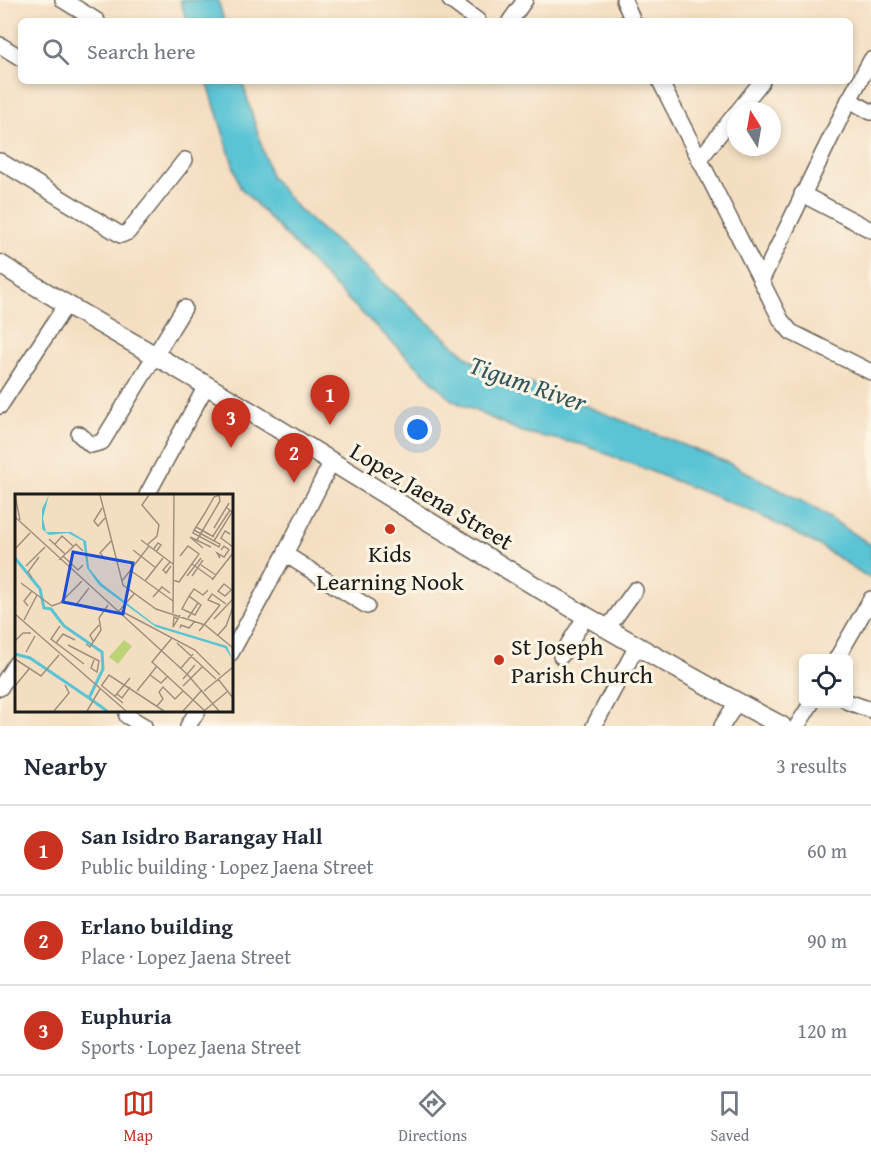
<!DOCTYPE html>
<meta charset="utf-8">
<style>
:root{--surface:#fff;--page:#f2f2f3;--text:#1f2937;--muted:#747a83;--line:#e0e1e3;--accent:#c8321e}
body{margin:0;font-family:"Gentium Book Plus",serif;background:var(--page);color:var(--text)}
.controls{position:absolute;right:18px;bottom:18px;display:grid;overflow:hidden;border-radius:9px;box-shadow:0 3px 9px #0003}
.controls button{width:54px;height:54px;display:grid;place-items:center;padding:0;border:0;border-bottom:2px solid var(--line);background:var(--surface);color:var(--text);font:30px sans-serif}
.compass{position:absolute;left:727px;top:102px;width:54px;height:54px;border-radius:50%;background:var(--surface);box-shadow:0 3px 9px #0003;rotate:349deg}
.you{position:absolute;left:418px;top:430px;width:21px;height:21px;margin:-15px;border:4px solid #fff;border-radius:50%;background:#1a73e8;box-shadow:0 0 0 9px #1a73e833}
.badge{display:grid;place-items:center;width:39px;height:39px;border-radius:50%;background:var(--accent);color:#fff;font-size:20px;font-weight:700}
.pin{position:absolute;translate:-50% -50px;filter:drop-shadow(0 2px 3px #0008)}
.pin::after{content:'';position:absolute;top:32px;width:21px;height:18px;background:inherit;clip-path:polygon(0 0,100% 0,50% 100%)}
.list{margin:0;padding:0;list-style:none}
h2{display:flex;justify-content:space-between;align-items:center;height:78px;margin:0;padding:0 24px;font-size:26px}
h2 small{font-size:20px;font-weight:400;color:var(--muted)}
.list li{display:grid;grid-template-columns:39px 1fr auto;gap:18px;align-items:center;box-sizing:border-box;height:90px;padding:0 24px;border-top:2px solid var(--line)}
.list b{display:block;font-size:22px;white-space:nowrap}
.list p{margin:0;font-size:20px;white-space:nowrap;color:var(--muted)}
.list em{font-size:20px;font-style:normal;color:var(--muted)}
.icon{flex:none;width:33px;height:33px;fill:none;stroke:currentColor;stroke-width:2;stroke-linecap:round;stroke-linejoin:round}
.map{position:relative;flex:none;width:871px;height:726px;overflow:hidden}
.search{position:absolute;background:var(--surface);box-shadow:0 3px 9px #0003;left:18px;right:18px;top:18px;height:66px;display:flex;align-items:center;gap:15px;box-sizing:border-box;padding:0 21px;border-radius:9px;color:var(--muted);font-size:22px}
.sheet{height:348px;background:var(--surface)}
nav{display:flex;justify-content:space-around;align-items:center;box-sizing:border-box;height:84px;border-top:2px solid var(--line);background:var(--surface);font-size:16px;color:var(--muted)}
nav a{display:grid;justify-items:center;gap:3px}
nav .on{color:var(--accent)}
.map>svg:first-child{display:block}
</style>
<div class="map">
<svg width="871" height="726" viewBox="0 0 871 726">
<rect width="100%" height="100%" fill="#fcf5e5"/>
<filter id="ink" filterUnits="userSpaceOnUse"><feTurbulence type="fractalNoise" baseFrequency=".0167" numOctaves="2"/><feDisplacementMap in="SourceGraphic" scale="12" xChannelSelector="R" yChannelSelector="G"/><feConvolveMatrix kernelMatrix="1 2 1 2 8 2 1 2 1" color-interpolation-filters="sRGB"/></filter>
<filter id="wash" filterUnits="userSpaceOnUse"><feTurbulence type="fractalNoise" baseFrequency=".008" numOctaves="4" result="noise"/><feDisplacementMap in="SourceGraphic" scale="24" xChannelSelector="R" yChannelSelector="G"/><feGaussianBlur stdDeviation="1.35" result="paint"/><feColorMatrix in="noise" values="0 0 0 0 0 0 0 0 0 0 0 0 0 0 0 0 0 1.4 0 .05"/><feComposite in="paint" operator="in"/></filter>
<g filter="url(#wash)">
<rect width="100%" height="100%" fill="#f4dec1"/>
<!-- water -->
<g fill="#5ac4d5" stroke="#3b7078" stroke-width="1.5">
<path d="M 180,0 L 218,0 L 224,21 L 187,21 Z"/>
<path d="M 207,81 L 242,81 L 271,177 L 299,210 L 471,360 L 731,464 L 814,508 L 871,545 L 871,579 L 820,546 L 749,510 L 584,445 L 522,432 L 452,400 L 333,285 L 240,187 Z"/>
</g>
</g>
<g filter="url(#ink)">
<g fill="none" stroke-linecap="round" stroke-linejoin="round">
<!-- minor casing -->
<g stroke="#686056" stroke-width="18">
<g id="minor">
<path d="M 63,0 L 97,21"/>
<path d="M 450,0 L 478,21"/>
<path d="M 624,0 L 633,21"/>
<path d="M 510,21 L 525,0"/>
<path d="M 0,45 L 21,58"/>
<path d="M 660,81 L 781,320 L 791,332 L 871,372"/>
<path d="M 849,100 L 871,112"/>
<path d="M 738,111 L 762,81"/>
<path d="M 699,160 L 736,113"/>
<path d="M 0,161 L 121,235 L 128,232 L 185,160"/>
<path d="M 802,194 L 871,230"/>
<path d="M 761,281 L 849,100 L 871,60"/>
<path d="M 0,406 L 66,305"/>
<path d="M 79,434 L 91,445 L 102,442 L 184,308"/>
<path d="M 147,495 L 206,386"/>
<path d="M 285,554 L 367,606"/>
<path d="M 607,629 L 635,590"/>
<path d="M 231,653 L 285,554 L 331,463"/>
<path d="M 561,656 L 586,616"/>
<path d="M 837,658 L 871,599"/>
<path d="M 0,688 L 16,663"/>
<path d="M 848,702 L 871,710"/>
<path d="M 127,716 L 144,726"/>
<path d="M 188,726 L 198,710"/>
<path d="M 594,726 L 637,646"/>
<path d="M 722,726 L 737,702"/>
<path d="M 797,726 L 811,704"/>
</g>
</g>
<!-- major casing -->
<g stroke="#686056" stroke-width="21">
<path id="major" d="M 0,264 C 82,316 168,361 251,412 C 427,520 600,630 782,726"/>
</g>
<!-- minor -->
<use href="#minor" stroke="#fff" stroke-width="15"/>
<!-- major -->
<use href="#major" stroke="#fff" stroke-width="18"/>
</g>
</g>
<!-- markers -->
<g fill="#c8321e" stroke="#fcf5e5" stroke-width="2">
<circle cx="390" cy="529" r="6"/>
<circle cx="499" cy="660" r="6"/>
</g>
<g text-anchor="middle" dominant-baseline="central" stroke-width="6" stroke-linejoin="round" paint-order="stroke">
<!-- street labels -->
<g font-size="24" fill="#1c1c1c" stroke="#fcf5e5">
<text transform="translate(432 496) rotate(31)">Lopez Jaena Street</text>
</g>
<!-- poi labels -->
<g font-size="24" fill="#1c1c1c" stroke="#fcf5e5">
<text x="390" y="553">Kids<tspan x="390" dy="28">Learning Nook</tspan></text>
<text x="511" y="646" text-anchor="start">St Joseph<tspan x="511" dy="28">Parish Church</tspan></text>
</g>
<!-- water labels -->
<g font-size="26" font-style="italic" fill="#32575d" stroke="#fcf5e5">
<text transform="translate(528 383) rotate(19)">Tigum River</text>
</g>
</g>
<!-- overview -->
<g transform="translate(15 494)">
<rect width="218" height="218" fill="#f4dec1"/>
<path d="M 109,146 L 117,152 L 103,170 L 94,163 Z" fill="#bcd377"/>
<path d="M 34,1 L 28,24 L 31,38 L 56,38 L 71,47 L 74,74 L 86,89 L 139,130 L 212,152 L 217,165 L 210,154 L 141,133 L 84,91 L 72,74 L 68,47 L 53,39 L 34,41 L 27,35 L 27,15 Z" fill="#5ac4d5"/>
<path fill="none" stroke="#5ac4d5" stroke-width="3" d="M 0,64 L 25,95 L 29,114 L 36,115 L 49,132 L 87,158 L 88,175 L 74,204 L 92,217M 0,160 L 15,164 L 74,204"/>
<path fill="none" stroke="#9e907f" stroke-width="1.5" d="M 0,1 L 5,26M 85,1 L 108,91 L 141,115 L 190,131 L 218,154M 87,14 L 79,27 L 83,32 L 90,24M 0,23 L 172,180 L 204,217M 181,33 L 199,43M 199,34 L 214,9M 179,36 L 205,50 L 204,53 L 178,39 L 179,36 L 190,19 L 199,3 L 204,1M 215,40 L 210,37 L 206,44 L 218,53M 198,42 L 215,16M 34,45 L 50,60M 126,46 L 158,70M 182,46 L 205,7 L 204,1M 199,47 L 217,18 L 212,14M 40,50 L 47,42 L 58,52M 132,51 L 142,42 L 144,31 L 127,11 L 134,1M 188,54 L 175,43 L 196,53M 0,55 L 15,39M 118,56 L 141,74M 138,56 L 143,49 L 146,51 L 141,58M 48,62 L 63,76 L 68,71M 205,64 L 202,59 L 209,63 L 214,56 L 209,52 L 206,56M 90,65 L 85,59 L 96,47M 44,66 L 61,50 L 68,57M 155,68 L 148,76 L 151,79 L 156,72M 177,70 L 198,85M 186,71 L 201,81M 11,72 L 30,53M 115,76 L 158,107M 172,82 L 186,64M 177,82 L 188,66M 17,84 L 13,78 L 24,63M 158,86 L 164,88 L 184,60 L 173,52 L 165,62M 197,86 L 218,59M 107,87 L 134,52M 130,87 L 148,64M 6,89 L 37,112 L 45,109 L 67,87M 216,96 L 210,102 L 203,97 L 209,90 L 218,97M 174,102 L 167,115 L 180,121 L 186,111 L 174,102 L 179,95 L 188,101 L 193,96M 138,103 L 147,93 L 155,99M 57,109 L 61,111 L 74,94M 205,111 L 193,106 L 197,100 L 211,110M 13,112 L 9,107 L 17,97M 104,117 L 119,100M 106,117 L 180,156 L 205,181M 158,119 L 159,1M 0,120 L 111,217M 173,124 L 183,109M 163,125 L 159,123 L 158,133 L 163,125 L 165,121M 199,125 L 218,105M 9,126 L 22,101M 45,132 L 36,145 L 69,170M 165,134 L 166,131 L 174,134 L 180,127M 184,137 L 205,111M 203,141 L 211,132 L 218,113M 157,144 L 137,168 L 190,217M 0,147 L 8,139 L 16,139M 78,147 L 75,141 L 84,131M 41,149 L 48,140 L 60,146M 162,149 L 201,185M 71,150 L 75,153 L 86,136 L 84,124 L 93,111M 53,151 L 84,167 L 82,178 L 76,174 L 79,166M 11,158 L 20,142M 0,165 L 26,182 L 44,161M 166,174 L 178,160M 135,181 L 146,189 L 153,182M 168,185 L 180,171M 203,185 L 218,204M 86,191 L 108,209M 87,191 L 94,181 L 149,217M 0,192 L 14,175M 168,192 L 188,172M 122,197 L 142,172M 189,197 L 218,173M 102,200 L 107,204 L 115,193M 100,202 L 115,184M 142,212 L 148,205 L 144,198 L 148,193 L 160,205 L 168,197M 39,217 L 54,199 L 50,191M 72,217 L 85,195M 168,217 L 187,196M 189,217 L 213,197"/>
<path fill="#1d4ed8" fill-opacity="0.15" stroke="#1d4ed8" stroke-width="3" d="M 58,58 L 118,69 L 108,120 L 48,108 Z"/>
<rect width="218" height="218" fill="none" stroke="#1c1c1c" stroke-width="3"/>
</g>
</svg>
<div class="controls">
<button><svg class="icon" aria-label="locate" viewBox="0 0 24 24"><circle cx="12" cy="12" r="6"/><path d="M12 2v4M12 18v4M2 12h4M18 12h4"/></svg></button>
</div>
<svg class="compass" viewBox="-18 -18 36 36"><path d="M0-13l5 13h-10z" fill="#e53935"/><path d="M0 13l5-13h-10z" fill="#747a83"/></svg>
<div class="you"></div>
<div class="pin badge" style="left:330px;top:425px">1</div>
<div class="pin badge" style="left:294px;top:483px">2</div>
<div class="pin badge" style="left:231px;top:448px">3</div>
<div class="search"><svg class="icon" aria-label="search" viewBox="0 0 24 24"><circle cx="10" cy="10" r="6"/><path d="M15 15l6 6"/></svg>Search here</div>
</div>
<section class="sheet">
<h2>Nearby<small>3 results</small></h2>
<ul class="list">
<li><span class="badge">1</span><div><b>San Isidro Barangay Hall</b><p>Public building · Lopez Jaena Street</p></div><em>60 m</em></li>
<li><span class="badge">2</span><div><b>Erlano building</b><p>Place · Lopez Jaena Street</p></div><em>90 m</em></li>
<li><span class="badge">3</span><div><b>Euphuria</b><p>Sports · Lopez Jaena Street</p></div><em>120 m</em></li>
</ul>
</section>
<nav>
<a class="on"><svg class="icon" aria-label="map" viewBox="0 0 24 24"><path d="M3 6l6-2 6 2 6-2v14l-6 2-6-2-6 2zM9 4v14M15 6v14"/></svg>Map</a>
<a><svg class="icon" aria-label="directions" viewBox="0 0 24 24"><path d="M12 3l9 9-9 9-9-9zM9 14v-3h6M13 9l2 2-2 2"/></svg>Directions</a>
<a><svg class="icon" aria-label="saved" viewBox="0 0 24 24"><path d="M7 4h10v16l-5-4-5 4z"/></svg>Saved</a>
</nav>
